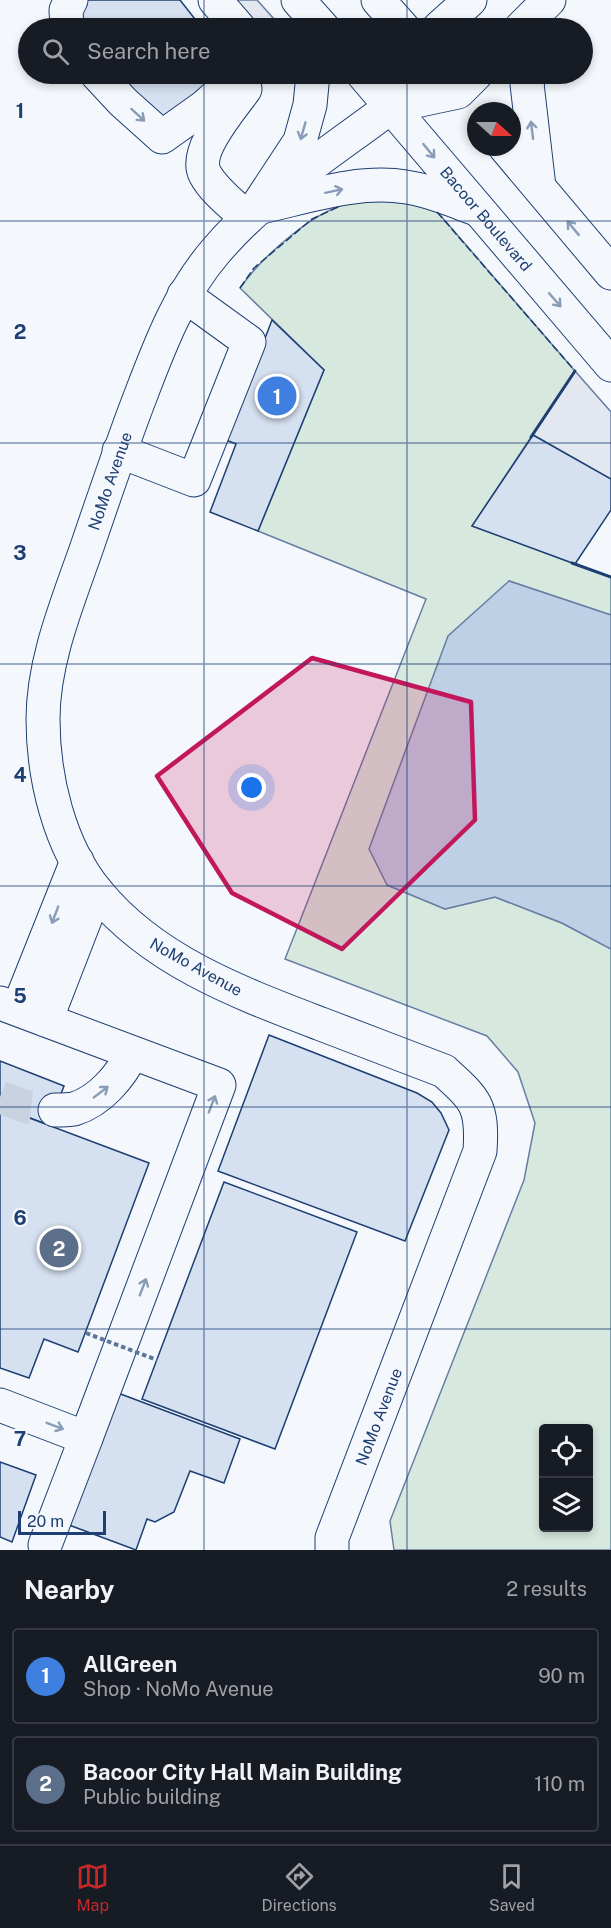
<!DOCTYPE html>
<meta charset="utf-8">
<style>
:root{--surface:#171b24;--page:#20242c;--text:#f1f3f6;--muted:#9ea1a6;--line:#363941;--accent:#c62828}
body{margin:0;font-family:"Public Sans",sans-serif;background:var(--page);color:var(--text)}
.controls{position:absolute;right:18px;bottom:18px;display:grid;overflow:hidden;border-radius:6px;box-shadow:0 3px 9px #0003}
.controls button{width:54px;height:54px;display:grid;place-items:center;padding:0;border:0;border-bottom:2px solid var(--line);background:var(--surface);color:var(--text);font:30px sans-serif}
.compass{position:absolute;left:467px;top:102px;width:54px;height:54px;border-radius:50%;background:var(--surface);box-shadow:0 3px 9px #0003;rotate:111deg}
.scale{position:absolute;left:18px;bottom:15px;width:88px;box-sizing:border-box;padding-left:6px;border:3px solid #1d3f73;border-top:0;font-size:16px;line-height:21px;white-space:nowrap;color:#1d3f73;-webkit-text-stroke:4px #f4f7fb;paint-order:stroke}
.you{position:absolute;left:252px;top:788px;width:21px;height:21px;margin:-15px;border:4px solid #fff;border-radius:50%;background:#1a73e8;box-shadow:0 0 0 9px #1a73e833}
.badge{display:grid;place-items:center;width:39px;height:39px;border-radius:50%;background:var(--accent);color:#fff;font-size:20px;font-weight:700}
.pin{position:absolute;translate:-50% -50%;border:3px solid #fff;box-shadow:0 2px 6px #0006}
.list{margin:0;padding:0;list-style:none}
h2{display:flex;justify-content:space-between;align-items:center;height:78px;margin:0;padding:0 24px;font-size:26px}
h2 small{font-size:20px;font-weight:400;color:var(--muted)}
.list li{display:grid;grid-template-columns:39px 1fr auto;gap:18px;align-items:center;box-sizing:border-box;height:96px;margin:0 12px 12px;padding:0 12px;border:2px solid var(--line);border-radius:6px}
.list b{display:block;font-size:22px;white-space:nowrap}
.list p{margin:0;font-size:20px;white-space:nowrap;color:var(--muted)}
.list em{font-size:20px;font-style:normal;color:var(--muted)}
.icon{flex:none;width:33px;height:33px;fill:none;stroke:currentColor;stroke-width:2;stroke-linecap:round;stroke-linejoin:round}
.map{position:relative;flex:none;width:611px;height:1550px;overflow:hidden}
.search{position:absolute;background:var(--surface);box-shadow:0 3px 9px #0003;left:18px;right:18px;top:18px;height:66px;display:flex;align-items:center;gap:15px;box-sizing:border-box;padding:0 21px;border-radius:33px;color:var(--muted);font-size:22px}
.sheet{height:294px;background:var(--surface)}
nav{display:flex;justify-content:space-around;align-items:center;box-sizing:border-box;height:84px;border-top:2px solid var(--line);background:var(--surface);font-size:16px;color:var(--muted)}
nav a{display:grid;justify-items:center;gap:3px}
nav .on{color:var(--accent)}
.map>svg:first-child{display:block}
</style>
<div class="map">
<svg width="611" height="1550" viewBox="0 0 611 1550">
<rect width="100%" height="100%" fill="#f4f7fb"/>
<!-- green -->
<path fill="#d7e8df" stroke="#687fa3" stroke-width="1.5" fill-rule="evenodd" d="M 428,201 L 575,371 L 472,526 L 611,577 L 611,615 L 509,581 L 387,885 L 445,909 L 495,897 L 562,923 L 611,949 L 611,1550 L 394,1550 L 390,1521 L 524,1180 L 535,1123 L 518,1072 L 487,1036 L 285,959 L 426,599 L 258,531 L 324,370 L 240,288 C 262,257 318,205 358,202 C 381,200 405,201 428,201 ZM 544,1428 L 588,1428 L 588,1528 L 544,1528 Z"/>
<!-- parking -->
<g fill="#e3e8f0" stroke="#687fa3" stroke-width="1.5">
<path d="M 230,0 L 257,0 L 274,19 L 262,28 L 255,28 Z"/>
<path d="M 575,371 L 611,412 L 611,479 L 533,435 Z"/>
</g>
<!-- water -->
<path fill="#bed0e5" stroke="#687fa3" stroke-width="1.5" d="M 509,581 L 611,615 L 611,949 L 562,923 L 495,897 L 445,909 L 387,885 L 369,849 L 448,636 Z"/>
<!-- building -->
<g fill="#d5e0f0" stroke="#1d3f73" stroke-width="1.5">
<path d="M 88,0 L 180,0 L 202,28 L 80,28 L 70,17 Z"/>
<path d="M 116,74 L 218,74 L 223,78 L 156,123 Z"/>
<path d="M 272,320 L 324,370 L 258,531 L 210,512 L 236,444 L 226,440 Z"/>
<path d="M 533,435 L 611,479 L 611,510 L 575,564 L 472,526 Z"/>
<path d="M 269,1035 L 417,1093 L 432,1102 L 441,1113 L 449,1130 L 405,1241 L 218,1171 Z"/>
<path d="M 0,1061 L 64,1086 L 49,1125 L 0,1107 Z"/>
<path d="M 0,1107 L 149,1163 L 78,1352 L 44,1339 L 29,1378 L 0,1368 Z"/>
<path d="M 224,1182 L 357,1232 L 275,1449 L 142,1399 Z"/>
<path d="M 118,1393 L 240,1439 L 224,1483 L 190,1471 L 174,1512 L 155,1522 L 147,1519 L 136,1550 L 69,1525 Z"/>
<path d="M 0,1462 L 36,1475 L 12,1542 L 0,1537 Z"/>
</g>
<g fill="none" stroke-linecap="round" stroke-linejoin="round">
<!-- minor-tunnel -->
<path stroke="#c9d2e0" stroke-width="33" stroke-dasharray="33 16" stroke-linecap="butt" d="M 0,1097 L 27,1107 L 55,1110"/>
<!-- minor casing -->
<g stroke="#1d3f73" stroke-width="35">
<g id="minor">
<path d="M 215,0 L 239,28"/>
<path d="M 67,28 L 66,10 L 71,0"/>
<path d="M 97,74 L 123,102 L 162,137 L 204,107 L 241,74"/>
<path d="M 245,89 C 232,108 193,150 205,174 C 214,191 233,205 247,218"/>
<path d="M 119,451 L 194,480 L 249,342 L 184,295"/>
<path d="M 0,1003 L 219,1085 L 86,1438 L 0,1405"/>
<path d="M 18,1009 L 77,861"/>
<path d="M 46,1020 L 96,891"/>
<path d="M 55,1110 C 61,1110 68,1110 74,1109 C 100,1101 121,1076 132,1053"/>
<path d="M 45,1545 L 86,1438"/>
<path id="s1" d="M 332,1550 L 332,1538 L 480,1151 C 483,1106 476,1100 444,1071 C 403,1055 362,1040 321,1024 C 240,993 153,961 97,892 C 59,846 43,777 43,719 C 43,658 70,597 89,541 C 106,491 123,441 142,392 C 161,342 180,293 215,252 C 264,194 331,152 392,106"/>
</g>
</g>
<!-- major casing -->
<g stroke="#1d3f73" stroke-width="35">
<g id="major">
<path d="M 298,0 L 323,28"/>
<path d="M 378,0 L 403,28"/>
<path d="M 439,28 L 470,0"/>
<path d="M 521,28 L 549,0"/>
<path id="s2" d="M 363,74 L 611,365"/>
<path d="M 530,74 L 527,84 L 539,187"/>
<path d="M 392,106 L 458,92 L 476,74"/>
<path d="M 392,106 L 407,74"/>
<path d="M 505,147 L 611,273"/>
<path d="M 256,208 C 304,198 357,179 406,187 C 429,190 454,201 476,209"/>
<path d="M 256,208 L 300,141 L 310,105 L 313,74"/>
</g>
</g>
<!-- minor -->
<use href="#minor" stroke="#f4f7fb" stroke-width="33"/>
<!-- major -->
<use href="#major" stroke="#f4f7fb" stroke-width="33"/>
<!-- path-bridge -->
<path stroke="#5e769c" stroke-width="4" stroke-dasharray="4.5 3" stroke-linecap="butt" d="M 86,1333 L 157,1360"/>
<!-- fence -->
<g stroke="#1d3f73" stroke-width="1.5" stroke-dasharray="8 3" stroke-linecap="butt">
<path d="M 437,212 L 575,371"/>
<path d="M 240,288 L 254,268 L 312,219 L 338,207"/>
</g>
<!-- wall -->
<g stroke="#1d3f73" stroke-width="3">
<path d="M 531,437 L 575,371"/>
<path d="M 572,563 L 611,577"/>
</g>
</g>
<!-- one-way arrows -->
<defs><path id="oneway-shaft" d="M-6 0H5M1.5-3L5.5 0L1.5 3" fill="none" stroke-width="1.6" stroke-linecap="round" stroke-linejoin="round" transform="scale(1.5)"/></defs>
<g stroke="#889bb7">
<use href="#oneway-shaft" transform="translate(138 115) rotate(42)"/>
<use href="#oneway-shaft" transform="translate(532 130) rotate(-97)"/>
<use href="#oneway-shaft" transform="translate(303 131) rotate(106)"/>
<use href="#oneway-shaft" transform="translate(429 151) rotate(51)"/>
<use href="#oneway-shaft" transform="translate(334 191) rotate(-12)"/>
<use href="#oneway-shaft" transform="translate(573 228) rotate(-130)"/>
<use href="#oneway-shaft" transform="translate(555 300) rotate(49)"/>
<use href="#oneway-shaft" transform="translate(55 915) rotate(111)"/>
<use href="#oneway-shaft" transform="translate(101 1092) rotate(-37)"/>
<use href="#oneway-shaft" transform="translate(212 1104) rotate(-69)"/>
<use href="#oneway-shaft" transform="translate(143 1287) rotate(-69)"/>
<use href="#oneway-shaft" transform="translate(55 1426) rotate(21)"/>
</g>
<!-- marked area -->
<path fill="#c2185b" fill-opacity="0.2" stroke="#c2185b" stroke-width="4.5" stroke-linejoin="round" d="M 312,658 L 471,702 L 475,820 L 342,949 L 232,893 L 157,776 Z"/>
<!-- grid -->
<path fill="none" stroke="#1d3f73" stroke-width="1.5" stroke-opacity="0.55" d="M 204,0 L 204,28M 407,0 L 407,28M 204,74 L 204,1550M 407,74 L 407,1550M 0,221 L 611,221M 0,443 L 611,443M 0,664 L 611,664M 0,886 L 611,886M 0,1107 L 611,1107M 0,1329 L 611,1329"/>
<g text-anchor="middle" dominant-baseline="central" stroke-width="4.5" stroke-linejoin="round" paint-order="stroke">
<!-- street labels -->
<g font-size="16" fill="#1d3f73" stroke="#f4f7fb">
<text stroke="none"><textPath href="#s2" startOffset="190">Bacoor Boulevard</textPath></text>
<text stroke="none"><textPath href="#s1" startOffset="1347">NoMo Avenue</textPath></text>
<text transform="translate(196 967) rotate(29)">NoMo Avenue</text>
<text stroke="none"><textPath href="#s1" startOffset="142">NoMo Avenue</textPath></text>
</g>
</g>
<g font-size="20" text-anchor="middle" font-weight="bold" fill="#1d3f73" stroke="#f4f7fb" stroke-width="4.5" stroke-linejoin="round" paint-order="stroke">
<text x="20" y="118">1</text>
<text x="20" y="339">2</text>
<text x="20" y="560">3</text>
<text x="20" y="782">4</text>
<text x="20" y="1003">5</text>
<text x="20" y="1225">6</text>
<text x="20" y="1446">7</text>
</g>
</svg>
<div class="controls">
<button><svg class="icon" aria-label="locate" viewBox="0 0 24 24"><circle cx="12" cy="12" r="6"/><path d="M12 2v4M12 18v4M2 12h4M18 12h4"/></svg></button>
<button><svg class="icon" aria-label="layers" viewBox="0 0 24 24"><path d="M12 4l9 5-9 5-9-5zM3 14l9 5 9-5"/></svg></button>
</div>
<svg class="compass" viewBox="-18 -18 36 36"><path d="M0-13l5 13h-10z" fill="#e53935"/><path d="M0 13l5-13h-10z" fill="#9ea1a6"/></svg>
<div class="scale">20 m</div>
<div class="you"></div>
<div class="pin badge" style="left:277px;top:396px;background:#3f7fe0">1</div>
<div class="pin badge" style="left:59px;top:1248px;background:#5c6f8a">2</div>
<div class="search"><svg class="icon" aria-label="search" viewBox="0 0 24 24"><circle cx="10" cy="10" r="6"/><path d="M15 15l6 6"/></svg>Search here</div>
</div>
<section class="sheet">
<h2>Nearby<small>2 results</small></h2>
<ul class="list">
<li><span class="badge" style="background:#3f7fe0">1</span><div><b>AllGreen</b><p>Shop · NoMo Avenue</p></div><em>90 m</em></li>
<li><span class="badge" style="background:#5c6f8a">2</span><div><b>Bacoor City Hall Main Building</b><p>Public building</p></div><em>110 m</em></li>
</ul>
</section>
<nav>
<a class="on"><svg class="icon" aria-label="map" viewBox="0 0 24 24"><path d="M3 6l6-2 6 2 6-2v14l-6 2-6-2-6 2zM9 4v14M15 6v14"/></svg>Map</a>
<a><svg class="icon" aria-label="directions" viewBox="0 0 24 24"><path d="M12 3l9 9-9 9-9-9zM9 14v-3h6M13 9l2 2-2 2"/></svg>Directions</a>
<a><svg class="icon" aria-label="saved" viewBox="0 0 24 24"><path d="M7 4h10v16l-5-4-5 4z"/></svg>Saved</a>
</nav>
